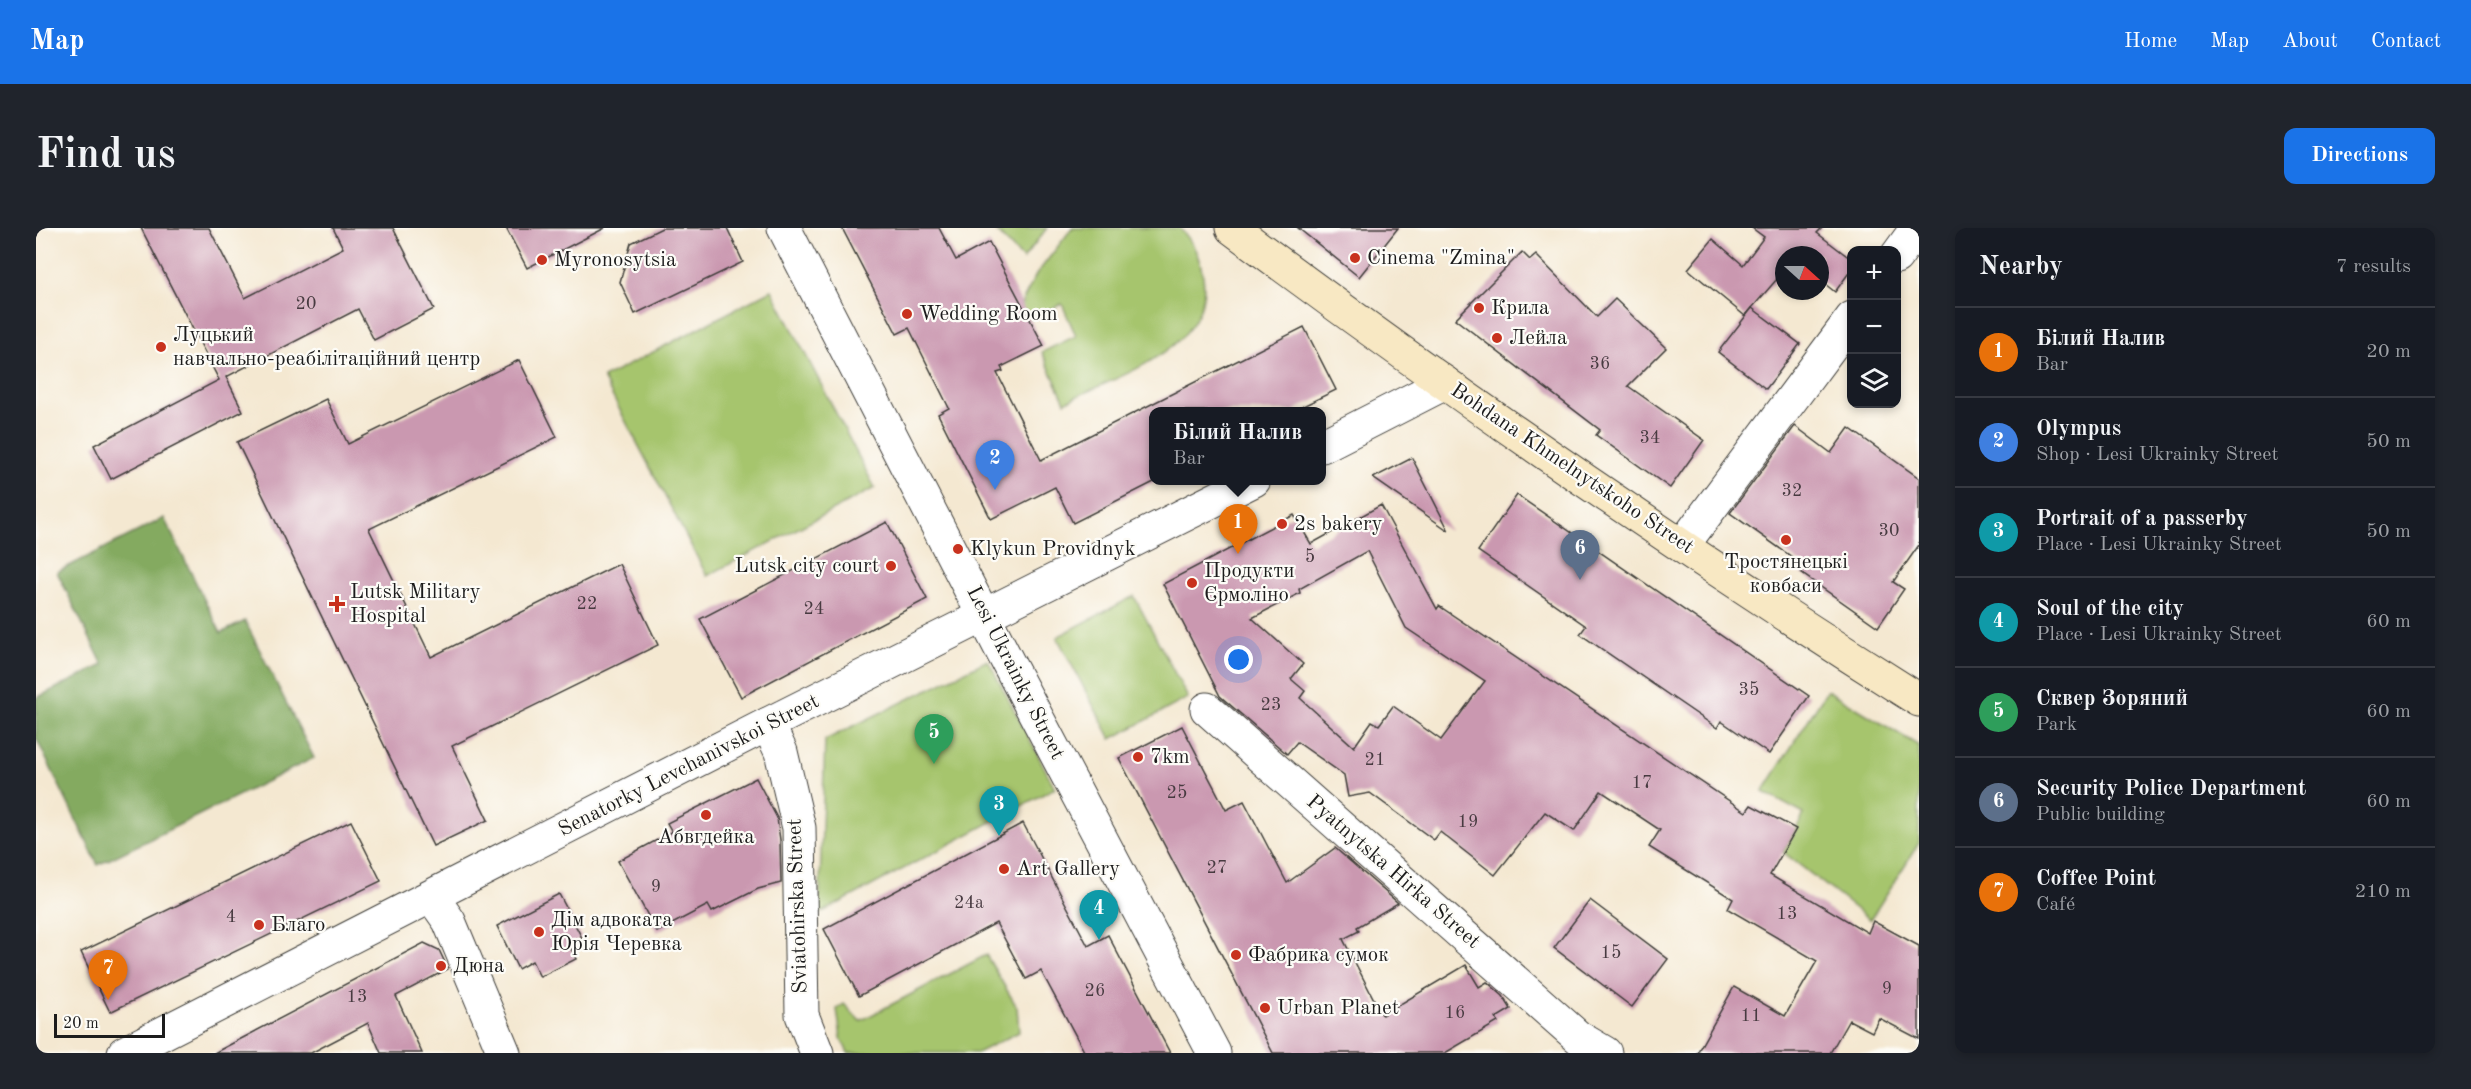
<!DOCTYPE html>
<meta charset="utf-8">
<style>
:root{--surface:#171b24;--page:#20242c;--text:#f1f3f6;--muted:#9ea1a6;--line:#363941;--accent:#1a73e8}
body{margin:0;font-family:"Old Standard TT",serif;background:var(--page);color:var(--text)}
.controls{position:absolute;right:18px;top:18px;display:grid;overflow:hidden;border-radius:12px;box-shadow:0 3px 9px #0003}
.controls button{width:54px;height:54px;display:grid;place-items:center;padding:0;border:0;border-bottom:2px solid var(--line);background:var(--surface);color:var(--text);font:30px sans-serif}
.compass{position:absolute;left:1739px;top:18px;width:54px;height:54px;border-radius:50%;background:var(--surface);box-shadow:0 3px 9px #0003;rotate:111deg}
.scale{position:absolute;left:18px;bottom:15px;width:111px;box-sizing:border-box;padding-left:6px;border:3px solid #1c1c1c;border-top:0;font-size:16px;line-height:21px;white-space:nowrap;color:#1c1c1c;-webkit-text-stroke:4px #fdfcf7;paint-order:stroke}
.you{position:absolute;left:1203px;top:432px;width:21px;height:21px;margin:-15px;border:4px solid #fff;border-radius:50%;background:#1a73e8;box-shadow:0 0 0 9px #1a73e833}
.badge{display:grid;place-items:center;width:39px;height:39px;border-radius:50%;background:var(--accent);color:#fff;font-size:20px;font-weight:700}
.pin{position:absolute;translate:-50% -50px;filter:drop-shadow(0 2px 3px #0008)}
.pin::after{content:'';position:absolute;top:32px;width:21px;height:18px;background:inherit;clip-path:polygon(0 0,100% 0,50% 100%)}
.popup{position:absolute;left:1113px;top:179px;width:177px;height:78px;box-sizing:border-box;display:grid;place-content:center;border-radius:12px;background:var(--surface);filter:drop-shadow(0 2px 4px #0005);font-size:20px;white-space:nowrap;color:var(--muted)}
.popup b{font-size:22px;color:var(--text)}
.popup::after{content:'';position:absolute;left:50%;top:100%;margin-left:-12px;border:12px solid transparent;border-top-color:var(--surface)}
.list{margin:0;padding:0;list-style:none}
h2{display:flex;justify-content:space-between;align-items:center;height:78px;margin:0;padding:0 24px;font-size:26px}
h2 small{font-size:20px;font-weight:400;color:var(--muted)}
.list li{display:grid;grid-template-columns:39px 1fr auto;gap:18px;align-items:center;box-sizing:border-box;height:90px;padding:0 24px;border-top:2px solid var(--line)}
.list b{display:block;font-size:22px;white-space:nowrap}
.list p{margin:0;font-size:20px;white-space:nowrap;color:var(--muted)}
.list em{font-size:20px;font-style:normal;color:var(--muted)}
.icon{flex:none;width:33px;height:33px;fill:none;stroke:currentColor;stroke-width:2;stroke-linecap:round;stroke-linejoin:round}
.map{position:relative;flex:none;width:1883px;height:825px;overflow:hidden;border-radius:12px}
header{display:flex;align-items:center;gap:36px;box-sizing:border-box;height:84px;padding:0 30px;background:var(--accent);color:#fff}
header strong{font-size:28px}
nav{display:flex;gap:33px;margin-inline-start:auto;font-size:21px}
.intro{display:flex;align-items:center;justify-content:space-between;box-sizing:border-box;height:144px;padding:0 36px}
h1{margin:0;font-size:42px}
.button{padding:15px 27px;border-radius:12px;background:var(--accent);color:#fff;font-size:21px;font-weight:700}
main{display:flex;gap:36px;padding:0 36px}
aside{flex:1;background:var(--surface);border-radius:12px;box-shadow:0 3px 9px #0003}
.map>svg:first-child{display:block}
</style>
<header>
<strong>Map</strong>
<nav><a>Home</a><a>Map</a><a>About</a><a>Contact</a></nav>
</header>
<div class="intro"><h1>Find us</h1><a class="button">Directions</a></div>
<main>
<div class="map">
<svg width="1883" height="825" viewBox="0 0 1883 825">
<rect width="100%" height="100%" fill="#fdfcf7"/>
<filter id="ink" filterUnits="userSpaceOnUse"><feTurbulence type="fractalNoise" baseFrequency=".0167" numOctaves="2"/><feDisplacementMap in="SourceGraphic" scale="12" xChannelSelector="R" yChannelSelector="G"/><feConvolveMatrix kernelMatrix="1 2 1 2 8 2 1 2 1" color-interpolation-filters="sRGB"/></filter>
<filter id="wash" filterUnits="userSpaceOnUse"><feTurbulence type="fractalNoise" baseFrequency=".008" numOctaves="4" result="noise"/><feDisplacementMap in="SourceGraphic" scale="24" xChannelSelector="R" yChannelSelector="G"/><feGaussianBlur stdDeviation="1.35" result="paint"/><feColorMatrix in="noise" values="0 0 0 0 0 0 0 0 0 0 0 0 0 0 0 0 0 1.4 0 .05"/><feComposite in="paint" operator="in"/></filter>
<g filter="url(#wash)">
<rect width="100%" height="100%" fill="#f4e8d1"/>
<!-- green -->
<g fill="#a6c56d" stroke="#617044" stroke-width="1.5">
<path d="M 968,0 L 1011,0 L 987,31 L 961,4 Z"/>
<path d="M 1036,0 L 1143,0 C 1157,12 1164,30 1167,48 C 1178,121 1081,148 1029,174 L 1006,124 L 1040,108 L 1026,76 L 989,93 L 985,76 L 1000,47 Z"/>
<path d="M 736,62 L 839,260 L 671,348 L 567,150 Z"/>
<path d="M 1098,368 L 1152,470 L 1075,511 L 1021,409 Z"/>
<path d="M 952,432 L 1019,560 L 783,686 L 789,512 Z"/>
<path d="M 1791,462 L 1883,518 L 1883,615 L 1834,692 L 1747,624 L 1768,586 L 1727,564 Z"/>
<path d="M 950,727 L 981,779 L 983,804 L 941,825 L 812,825 L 805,810 L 801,781 L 808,776 L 824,793 Z"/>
</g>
<!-- forest -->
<path fill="#84aa60" stroke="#50633e" stroke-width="1.5" d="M 128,290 L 185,405 L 209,393 L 278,530 L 62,637 L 0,510 L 0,470 L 67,437 L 21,344 Z"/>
<g id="blocks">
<!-- building -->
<g fill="#ca98b0" fill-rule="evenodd">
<path d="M 105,0 L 173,0 L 209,70 L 307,20 L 297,0 L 357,0 L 398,81 L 338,112 L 322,81 L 190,149 L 207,183 L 75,251 L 58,217 L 183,152 Z"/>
<path d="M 470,0 L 569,0 L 491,40 Z"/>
<path d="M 626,0 L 691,0 L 707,34 L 599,86 L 584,54 L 595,15 Z"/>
<path d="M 806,0 L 903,0 L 920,32 L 953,14 L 1008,118 L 965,139 L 967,143 L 961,145 L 1005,232 L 1268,99 L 1300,162 L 1257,183 L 1118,183 L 1118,254 L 1037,295 L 1019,259 L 955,291 L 902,186 L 913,180 L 873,100 L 861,106 Z"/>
<path d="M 1262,0 L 1362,0 L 1323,49 Z"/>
<path d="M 1716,0 L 1786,0 L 1781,5 L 1815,31 L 1815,42 L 1799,64 L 1784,52 L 1784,27 L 1748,27 L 1748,43 L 1709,88 L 1652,41 L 1677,11 L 1707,37 L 1728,9 Z"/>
<path d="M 1486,24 L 1494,32 L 1500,27 L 1561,89 L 1579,71 L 1630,120 L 1592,158 L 1668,212 L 1634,260 L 1560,207 L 1564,202 L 1419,91 Z"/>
<path d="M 1716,80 L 1764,116 L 1730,161 L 1682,124 Z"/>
<path d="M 483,132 L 521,209 L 333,301 L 395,429 L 583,336 L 622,417 L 416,518 L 452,592 L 397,618 L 201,214 L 290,171 L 312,216 Z"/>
<path d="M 1759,198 L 1795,225 L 1813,200 L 1883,250 L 1883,317 L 1857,354 L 1868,361 L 1842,399 L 1765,345 L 1770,339 L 1694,285 Z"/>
<path d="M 1376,230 L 1413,303 L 1337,250 Z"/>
<path d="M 1481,267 L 1773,468 L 1733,526 L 1685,493 L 1681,500 L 1544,406 L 1550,398 L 1442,323 Z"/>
<path d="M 1345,277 L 1401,381 L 1403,378 L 1710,584 L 1715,577 L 1760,601 L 1734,647 L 1832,705 L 1837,693 L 1883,718 L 1883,811 L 1843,790 L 1836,804 L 1813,792 L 1794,825 L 1661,825 L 1698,759 L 1749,788 L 1781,733 L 1692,681 L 1697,671 L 1613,619 L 1624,602 L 1565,563 L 1538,603 L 1509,584 L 1459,647 L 1404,604 L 1398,612 L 1334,565 L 1312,569 L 1308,547 L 1261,514 L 1251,526 L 1184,468 L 1127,356 L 1258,287 L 1275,316 ZM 1331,323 L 1370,400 L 1449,453 L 1405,512 L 1357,478 L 1343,497 L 1336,493 L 1318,519 L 1264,470 L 1269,463 L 1255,451 L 1267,436 L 1216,390 L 1264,365 L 1263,361 Z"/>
<path d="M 851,294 L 891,371 L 705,469 L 664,391 Z"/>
<path d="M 1146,498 L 1190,582 L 1208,573 L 1251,655 L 1299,620 L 1362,675 L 1321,699 L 1323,703 L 1307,711 L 1346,787 L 1430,737 L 1443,759 L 1451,754 L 1467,768 L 1475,781 L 1460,790 L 1462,794 L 1409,825 L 1237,825 L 1083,530 Z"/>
<path d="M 720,550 L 741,590 L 744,612 L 745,655 L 722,661 L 676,684 L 672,677 L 621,704 L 582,633 L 636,604 L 631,595 Z"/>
<path d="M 315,593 L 345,653 L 74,784 L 45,724 Z"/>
<path d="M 987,595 L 1052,718 L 1072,707 L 1134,825 L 1049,825 L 1005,743 L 990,751 L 960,695 L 823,768 L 788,701 Z"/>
<path d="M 523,666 L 546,710 L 533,716 L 540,731 L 504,749 L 496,733 L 482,741 L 461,698 Z"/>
<path d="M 1554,672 L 1632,731 L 1596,779 L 1518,720 Z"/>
<path d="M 388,715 L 403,722 L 412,741 L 360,768 L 386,825 L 345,825 L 332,795 L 275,825 L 178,825 Z"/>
</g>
</g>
</g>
<g filter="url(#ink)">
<use href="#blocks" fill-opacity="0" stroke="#3c3b37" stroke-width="1.5"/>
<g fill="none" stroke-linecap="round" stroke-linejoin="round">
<!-- pedestrian casing -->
<g stroke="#3c3b37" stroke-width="35">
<path id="pedestrian" d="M 748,0 L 967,425 L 1178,825"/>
</g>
<!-- minor casing -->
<g stroke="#3c3b37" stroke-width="35">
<g id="minor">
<path d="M 1860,29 L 1881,0"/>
<path d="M 1286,218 L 1409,155"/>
<path d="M 1647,317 L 1816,90"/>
<path d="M 1171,481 L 1542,809 L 1569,825"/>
<path d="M 732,496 L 745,524 L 763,600 L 766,787 L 781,825"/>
<path d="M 396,669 L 413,693 L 468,825"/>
<path d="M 88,825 L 732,496 L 1218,252"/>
</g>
</g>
<!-- secondary casing -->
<g stroke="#3c3b37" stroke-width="35">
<path id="secondary" d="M 1196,0 C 1418,166 1648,324 1883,472"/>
</g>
<!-- pedestrian -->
<use href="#pedestrian" stroke="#fff" stroke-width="33"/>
<!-- minor -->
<use href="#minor" stroke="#fff" stroke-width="33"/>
<!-- secondary -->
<use href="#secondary" stroke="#f8e8c3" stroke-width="33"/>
</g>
</g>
<!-- markers -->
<g fill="#c8321e" stroke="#fdfcf7" stroke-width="2">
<circle cx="1319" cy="30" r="6"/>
<circle cx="506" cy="32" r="6"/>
<circle cx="1443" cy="80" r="6"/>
<circle cx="871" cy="86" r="6"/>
<circle cx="1461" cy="110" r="6"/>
<circle cx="125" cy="119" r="6"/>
<circle cx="1246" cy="296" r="6"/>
<circle cx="1750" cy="312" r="6"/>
<circle cx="922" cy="321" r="6"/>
<circle cx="855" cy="338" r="6"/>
<circle cx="1156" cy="355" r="6"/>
<path d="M298 367h6v6h6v6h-6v6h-6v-6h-6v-6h6z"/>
<circle cx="1102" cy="529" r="6"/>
<circle cx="670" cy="587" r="6"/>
<circle cx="968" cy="641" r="6"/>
<circle cx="223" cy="697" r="6"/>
<circle cx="503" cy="704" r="6"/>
<circle cx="1200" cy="727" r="6"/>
<circle cx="405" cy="738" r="6"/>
<circle cx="1229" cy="780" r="6"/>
</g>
<g text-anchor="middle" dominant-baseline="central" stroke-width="4.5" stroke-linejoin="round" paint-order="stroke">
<!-- number labels -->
<g font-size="18" fill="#483b41">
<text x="270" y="76">20</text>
<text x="1564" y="136">36</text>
<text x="1614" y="210">34</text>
<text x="1756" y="263">32</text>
<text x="1853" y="303">30</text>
<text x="1274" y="329">5</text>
<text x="551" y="376">22</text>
<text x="778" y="381">24</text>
<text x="1713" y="462">35</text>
<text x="1235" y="477">23</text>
<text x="1339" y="532">21</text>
<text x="1606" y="555">17</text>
<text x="1141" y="565">25</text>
<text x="1432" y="594">19</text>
<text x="1181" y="640">27</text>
<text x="620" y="659">9</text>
<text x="933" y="675">24а</text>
<text x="1751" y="686">13</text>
<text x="195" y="689">4</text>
<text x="1575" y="725">15</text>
<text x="1851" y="761">9</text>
<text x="1059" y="763">26</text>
<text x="321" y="769">13</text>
<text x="1419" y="785">16</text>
<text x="1715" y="788">11</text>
</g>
<!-- poi labels -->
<g font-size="21" fill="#1c1c1c" stroke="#fdfcf7" text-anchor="start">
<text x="1331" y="30">Cinema "Zmina"</text>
<text x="518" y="32">Myronosytsia</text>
<text x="1455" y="80">Крила</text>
<text x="883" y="86">Wedding Room</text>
<text x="137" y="107">Луцький<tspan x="137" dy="24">навчально-реабілітаційний центр</tspan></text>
<text x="1473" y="110">Лейла</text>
<text x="1258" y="296">2s bakery</text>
<text x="934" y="321">Klykun Providnyk</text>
<text x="1750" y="334" text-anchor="middle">Тростянецькі<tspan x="1750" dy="24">ковбаси</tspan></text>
<text x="843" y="338" text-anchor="end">Lutsk city court</text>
<text x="1168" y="343">Продукти<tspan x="1168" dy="24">Єрмоліно</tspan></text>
<text x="314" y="364">Lutsk Military<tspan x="314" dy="24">Hospital</tspan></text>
<text x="1114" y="529">7km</text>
<text x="670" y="609" text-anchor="middle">Абвгдейка</text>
<text x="980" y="641">Art Gallery</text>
<text x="515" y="692">Дім адвоката<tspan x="515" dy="24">Юрія Черевка</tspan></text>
<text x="235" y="697">Благо</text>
<text x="1212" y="727">Фабрика сумок</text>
<text x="417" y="738">Дюна</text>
<text x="1241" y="780">Urban Planet</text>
</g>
<!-- street labels -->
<g font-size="21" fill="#1c1c1c" stroke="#fdfcf7">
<text transform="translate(1536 241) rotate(34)">Bohdana Khmelnytskoho Street</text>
<text transform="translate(979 445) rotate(63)">Lesi Ukrainky Street</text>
<text transform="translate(653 538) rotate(-27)">Senatorky Levchanivskoi Street</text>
<text transform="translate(1357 644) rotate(41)">Pyatnytska Hirka Street</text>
<text transform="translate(762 678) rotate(-92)">Sviatohirska Street</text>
</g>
</g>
</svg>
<div class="controls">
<button>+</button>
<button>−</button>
<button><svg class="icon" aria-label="layers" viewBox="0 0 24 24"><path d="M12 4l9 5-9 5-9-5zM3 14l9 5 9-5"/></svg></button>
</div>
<svg class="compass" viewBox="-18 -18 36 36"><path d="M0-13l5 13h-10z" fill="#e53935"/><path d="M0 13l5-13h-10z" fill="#9ea1a6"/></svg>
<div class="scale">20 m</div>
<div class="you"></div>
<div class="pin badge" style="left:1202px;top:326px;background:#e8710a">1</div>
<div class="popup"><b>Білий Налив</b>Bar</div>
<div class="pin badge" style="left:959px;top:262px;background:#3f7fe0">2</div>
<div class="pin badge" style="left:963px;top:608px;background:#0f9aa8">3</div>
<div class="pin badge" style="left:1063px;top:712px;background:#0f9aa8">4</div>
<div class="pin badge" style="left:898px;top:536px;background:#2e9e5b">5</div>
<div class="pin badge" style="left:1544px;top:352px;background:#5c6f8a">6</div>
<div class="pin badge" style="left:72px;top:772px;background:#e8710a">7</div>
</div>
<aside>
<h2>Nearby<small>7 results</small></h2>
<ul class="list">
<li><span class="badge" style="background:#e8710a">1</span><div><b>Білий Налив</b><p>Bar</p></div><em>20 m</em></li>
<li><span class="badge" style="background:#3f7fe0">2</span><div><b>Olympus</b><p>Shop · Lesi Ukrainky Street</p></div><em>50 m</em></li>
<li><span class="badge" style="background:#0f9aa8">3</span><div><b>Portrait of a passerby</b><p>Place · Lesi Ukrainky Street</p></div><em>50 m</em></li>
<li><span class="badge" style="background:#0f9aa8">4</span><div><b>Soul of the city</b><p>Place · Lesi Ukrainky Street</p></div><em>60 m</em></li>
<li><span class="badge" style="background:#2e9e5b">5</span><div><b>Сквер Зоряний</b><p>Park</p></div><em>60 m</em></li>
<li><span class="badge" style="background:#5c6f8a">6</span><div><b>Security Police Department</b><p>Public building</p></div><em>60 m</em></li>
<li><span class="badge" style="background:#e8710a">7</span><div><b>Coffee Point</b><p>Café</p></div><em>210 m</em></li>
</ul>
</aside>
</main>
